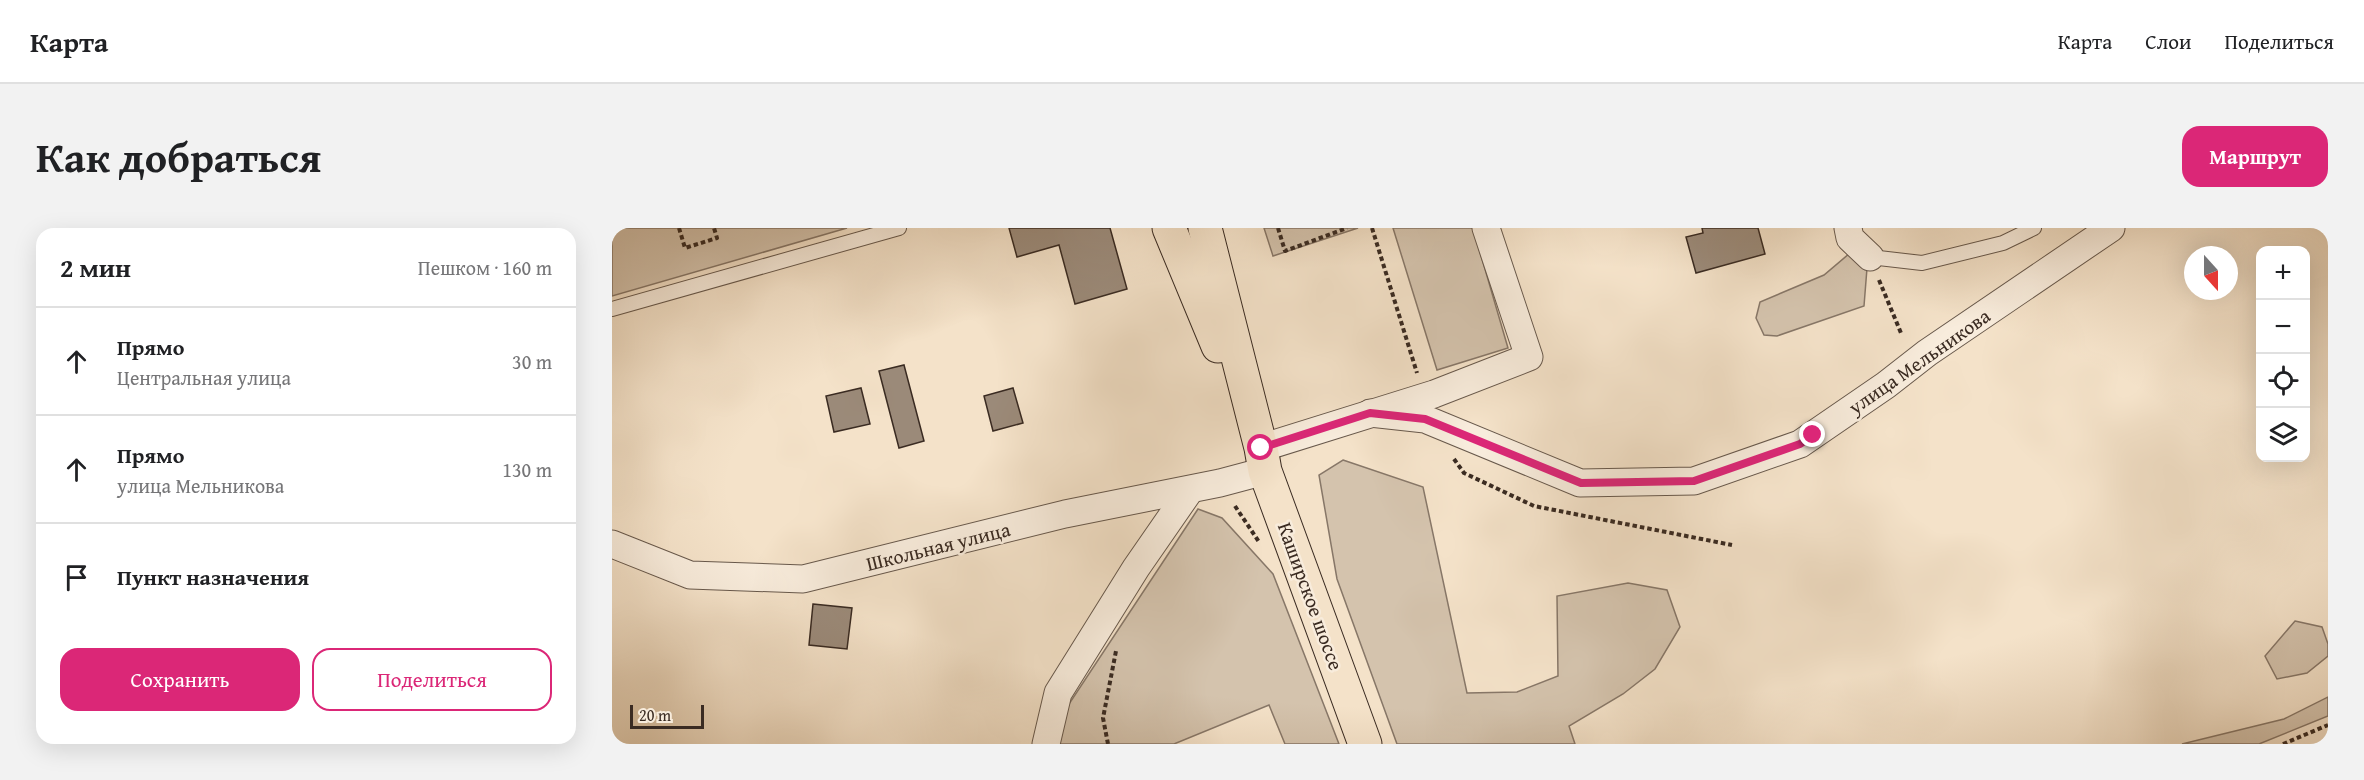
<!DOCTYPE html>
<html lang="ru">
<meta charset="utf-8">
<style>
:root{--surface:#fff;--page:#f2f2f2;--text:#202124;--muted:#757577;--line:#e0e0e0;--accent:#db2777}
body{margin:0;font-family:"Gentium Book Plus",serif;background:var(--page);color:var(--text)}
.controls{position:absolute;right:18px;top:18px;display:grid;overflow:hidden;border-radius:12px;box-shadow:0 6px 24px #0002}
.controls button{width:54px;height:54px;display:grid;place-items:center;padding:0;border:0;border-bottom:2px solid var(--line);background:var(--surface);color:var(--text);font:30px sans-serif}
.compass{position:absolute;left:1572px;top:18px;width:54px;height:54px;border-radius:50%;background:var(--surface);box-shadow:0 6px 24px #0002;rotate:159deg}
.scale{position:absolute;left:18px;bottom:15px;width:74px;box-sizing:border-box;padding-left:6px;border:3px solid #3a2b22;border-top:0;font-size:16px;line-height:21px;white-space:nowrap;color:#3a2b22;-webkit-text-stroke:4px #f8ecdc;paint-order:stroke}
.stop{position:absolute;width:18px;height:18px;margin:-14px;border:4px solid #db2777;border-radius:50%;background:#fff}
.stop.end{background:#db2777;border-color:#fff;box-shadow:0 2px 6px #0008}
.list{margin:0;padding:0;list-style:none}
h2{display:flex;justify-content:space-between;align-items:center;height:78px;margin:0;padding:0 24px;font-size:26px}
h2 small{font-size:20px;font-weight:400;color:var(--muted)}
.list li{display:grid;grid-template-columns:39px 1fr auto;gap:18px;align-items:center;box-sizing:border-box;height:108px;padding:0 24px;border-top:2px solid var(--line)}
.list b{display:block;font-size:22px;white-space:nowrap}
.list p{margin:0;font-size:20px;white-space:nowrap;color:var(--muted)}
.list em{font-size:20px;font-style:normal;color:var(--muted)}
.actions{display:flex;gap:12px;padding:18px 24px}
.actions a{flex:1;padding:14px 0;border:2px solid var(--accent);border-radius:18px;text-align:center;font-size:21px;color:var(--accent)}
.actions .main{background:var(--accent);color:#fff}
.icon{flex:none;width:33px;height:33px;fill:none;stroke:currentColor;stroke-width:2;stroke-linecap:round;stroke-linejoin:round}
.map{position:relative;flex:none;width:1716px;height:516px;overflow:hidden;border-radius:18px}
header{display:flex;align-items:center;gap:36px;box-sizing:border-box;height:84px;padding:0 30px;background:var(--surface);border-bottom:2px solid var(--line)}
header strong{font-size:28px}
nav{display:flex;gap:33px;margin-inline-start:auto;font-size:21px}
.intro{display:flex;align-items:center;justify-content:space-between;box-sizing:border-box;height:144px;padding:0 36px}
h1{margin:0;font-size:42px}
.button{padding:15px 27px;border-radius:18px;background:var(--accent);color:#fff;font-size:21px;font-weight:700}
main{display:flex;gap:36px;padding:0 36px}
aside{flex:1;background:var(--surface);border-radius:18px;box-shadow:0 6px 24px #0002}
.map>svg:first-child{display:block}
</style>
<header>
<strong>Карта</strong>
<nav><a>Карта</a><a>Слои</a><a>Поделиться</a></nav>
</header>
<div class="intro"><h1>Как добраться</h1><a class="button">Маршрут</a></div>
<main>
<aside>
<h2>2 мин<small>Пешком · 160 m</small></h2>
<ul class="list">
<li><svg class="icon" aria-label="ahead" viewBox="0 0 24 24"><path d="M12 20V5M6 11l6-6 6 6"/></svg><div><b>Прямо</b><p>Центральная улица</p></div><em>30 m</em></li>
<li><svg class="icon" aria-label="ahead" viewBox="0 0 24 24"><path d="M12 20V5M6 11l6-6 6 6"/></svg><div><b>Прямо</b><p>улица Мельникова</p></div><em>130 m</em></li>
<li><svg class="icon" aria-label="arrive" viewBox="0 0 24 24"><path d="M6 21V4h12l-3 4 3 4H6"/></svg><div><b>Пункт назначения</b></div></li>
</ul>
<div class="actions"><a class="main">Сохранить</a><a>Поделиться</a></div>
</aside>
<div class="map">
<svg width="1716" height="516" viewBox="0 0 1716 516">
<rect width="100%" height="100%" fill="#f4e2c9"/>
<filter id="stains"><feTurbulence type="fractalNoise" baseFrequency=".00333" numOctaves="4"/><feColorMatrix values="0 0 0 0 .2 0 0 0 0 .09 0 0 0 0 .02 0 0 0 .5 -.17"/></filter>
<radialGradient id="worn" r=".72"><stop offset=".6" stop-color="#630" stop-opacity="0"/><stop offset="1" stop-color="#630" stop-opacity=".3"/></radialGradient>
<!-- green -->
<g fill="#d4c3ad" stroke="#877768" stroke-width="1.5">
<path d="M 0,0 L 235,0 L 0,68 Z"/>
<path d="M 652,0 L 746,0 L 661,28 Z"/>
<path d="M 781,0 L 861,0 L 896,120 L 825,142 Z"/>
<path d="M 1238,25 L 1255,40 L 1252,78 L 1165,108 L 1152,107 L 1144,90 L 1148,74 L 1212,47 Z"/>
<path d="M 731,232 L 811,259 L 855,465 L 905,464 L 946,448 L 945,368 L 1016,355 L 1055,362 L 1068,399 L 1043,441 L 1011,466 L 957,498 L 963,516 L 785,516 L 725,351 L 707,247 Z"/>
<path d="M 586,281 L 610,290 L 661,346 L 727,516 L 673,516 L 657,477 L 562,516 L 446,516 L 453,482 Z"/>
<path d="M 1683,393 L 1710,399 L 1716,416 L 1716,428 L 1695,445 L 1665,451 L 1653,428 Z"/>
<path d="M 1716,469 L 1716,488 L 1647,516 L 1570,516 L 1672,491 Z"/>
</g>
<!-- building -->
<g fill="#9b8a79" stroke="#3a2b22" stroke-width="1.5">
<path d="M 397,0 L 498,0 L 515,61 L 463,76 L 447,17 L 405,29 Z"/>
<path d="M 1090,0 L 1146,0 L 1153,26 L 1084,45 L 1074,9 L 1091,5 Z"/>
<path d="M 292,137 L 312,213 L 287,220 L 267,143 Z"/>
<path d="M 249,160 L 258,196 L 222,204 L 214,168 Z"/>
<path d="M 401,160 L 411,195 L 381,203 L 372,168 Z"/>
<path d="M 201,376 L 240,380 L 235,421 L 197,417 Z"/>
</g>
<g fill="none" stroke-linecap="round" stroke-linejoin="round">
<!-- service casing -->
<g stroke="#68594c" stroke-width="16">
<g id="service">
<path d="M 1258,29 L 1310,35 L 1391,15 L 1422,0"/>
<path d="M 0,81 L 287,0"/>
</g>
</g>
<!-- minor casing -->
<g stroke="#68594c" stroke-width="29">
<g id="minor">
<path d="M 1236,0 L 1238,10 L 1258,29"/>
<path d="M 758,185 L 813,191 L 968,255 L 1082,253 L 1188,216 L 1274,157 L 1315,125 L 1499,0"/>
<path d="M 649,220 L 822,166 L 917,129 L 874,0"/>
<path d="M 0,316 L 78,347 L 191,351 L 453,286 L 608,255 L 653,243"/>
<path d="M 434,516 L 446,465 L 524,340 L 578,262"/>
</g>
</g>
<!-- primary casing -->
<g stroke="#3a2b22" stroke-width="35">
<g id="primary">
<path d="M 557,0 L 606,118"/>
<path d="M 593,0 L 649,220 L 653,243 L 753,516"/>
</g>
</g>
<!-- path -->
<g stroke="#3a2b22" stroke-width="4" stroke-dasharray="4.5 3" stroke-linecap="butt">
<path d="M 67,0 L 73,20 L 105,10 L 102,0"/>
<path d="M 666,0 L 673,23 L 735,0"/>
<path d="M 760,0 L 805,145"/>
<path d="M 1267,52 L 1289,105"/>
<path d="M 842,231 L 852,245 L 922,278 L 1120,317"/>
<path d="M 623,278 L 647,314"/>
<path d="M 496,516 L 491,490 L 504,423"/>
<path d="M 1671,516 L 1716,497"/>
</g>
<!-- service -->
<use href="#service" stroke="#f8ecdc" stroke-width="14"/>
<!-- minor -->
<use href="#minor" stroke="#f8ecdc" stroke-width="27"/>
<!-- primary -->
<use href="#primary" stroke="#f4e2c9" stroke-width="33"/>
</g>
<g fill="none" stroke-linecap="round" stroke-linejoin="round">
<!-- route -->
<path stroke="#db2777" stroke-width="8" d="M 649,220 L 758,185 L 813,191 L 969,255 L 1082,253 L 1188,216 L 1201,207"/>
</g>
<g text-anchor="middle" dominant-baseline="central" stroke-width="5" stroke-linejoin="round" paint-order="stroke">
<!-- street labels -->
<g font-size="20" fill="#3a2b22" stroke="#f8ecdc">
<text transform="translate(1307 133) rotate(-35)">улица Мельникова</text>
<text transform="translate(326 318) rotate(-14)">Школьная улица</text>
<text transform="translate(699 368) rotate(70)">Каширское шоссе</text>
</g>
</g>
<rect width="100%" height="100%" filter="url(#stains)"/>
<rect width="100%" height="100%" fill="url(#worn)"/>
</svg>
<div class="controls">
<button>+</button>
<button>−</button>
<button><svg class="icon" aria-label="locate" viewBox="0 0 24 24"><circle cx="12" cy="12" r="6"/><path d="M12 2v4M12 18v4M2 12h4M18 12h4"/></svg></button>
<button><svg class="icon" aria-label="layers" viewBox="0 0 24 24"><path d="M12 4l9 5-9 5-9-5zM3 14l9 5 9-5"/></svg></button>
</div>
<svg class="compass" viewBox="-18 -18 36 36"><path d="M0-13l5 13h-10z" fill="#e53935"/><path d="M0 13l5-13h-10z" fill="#757577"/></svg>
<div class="scale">20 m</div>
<div class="stop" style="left:649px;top:220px"></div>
<div class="stop end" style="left:1201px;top:207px"></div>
</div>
</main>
